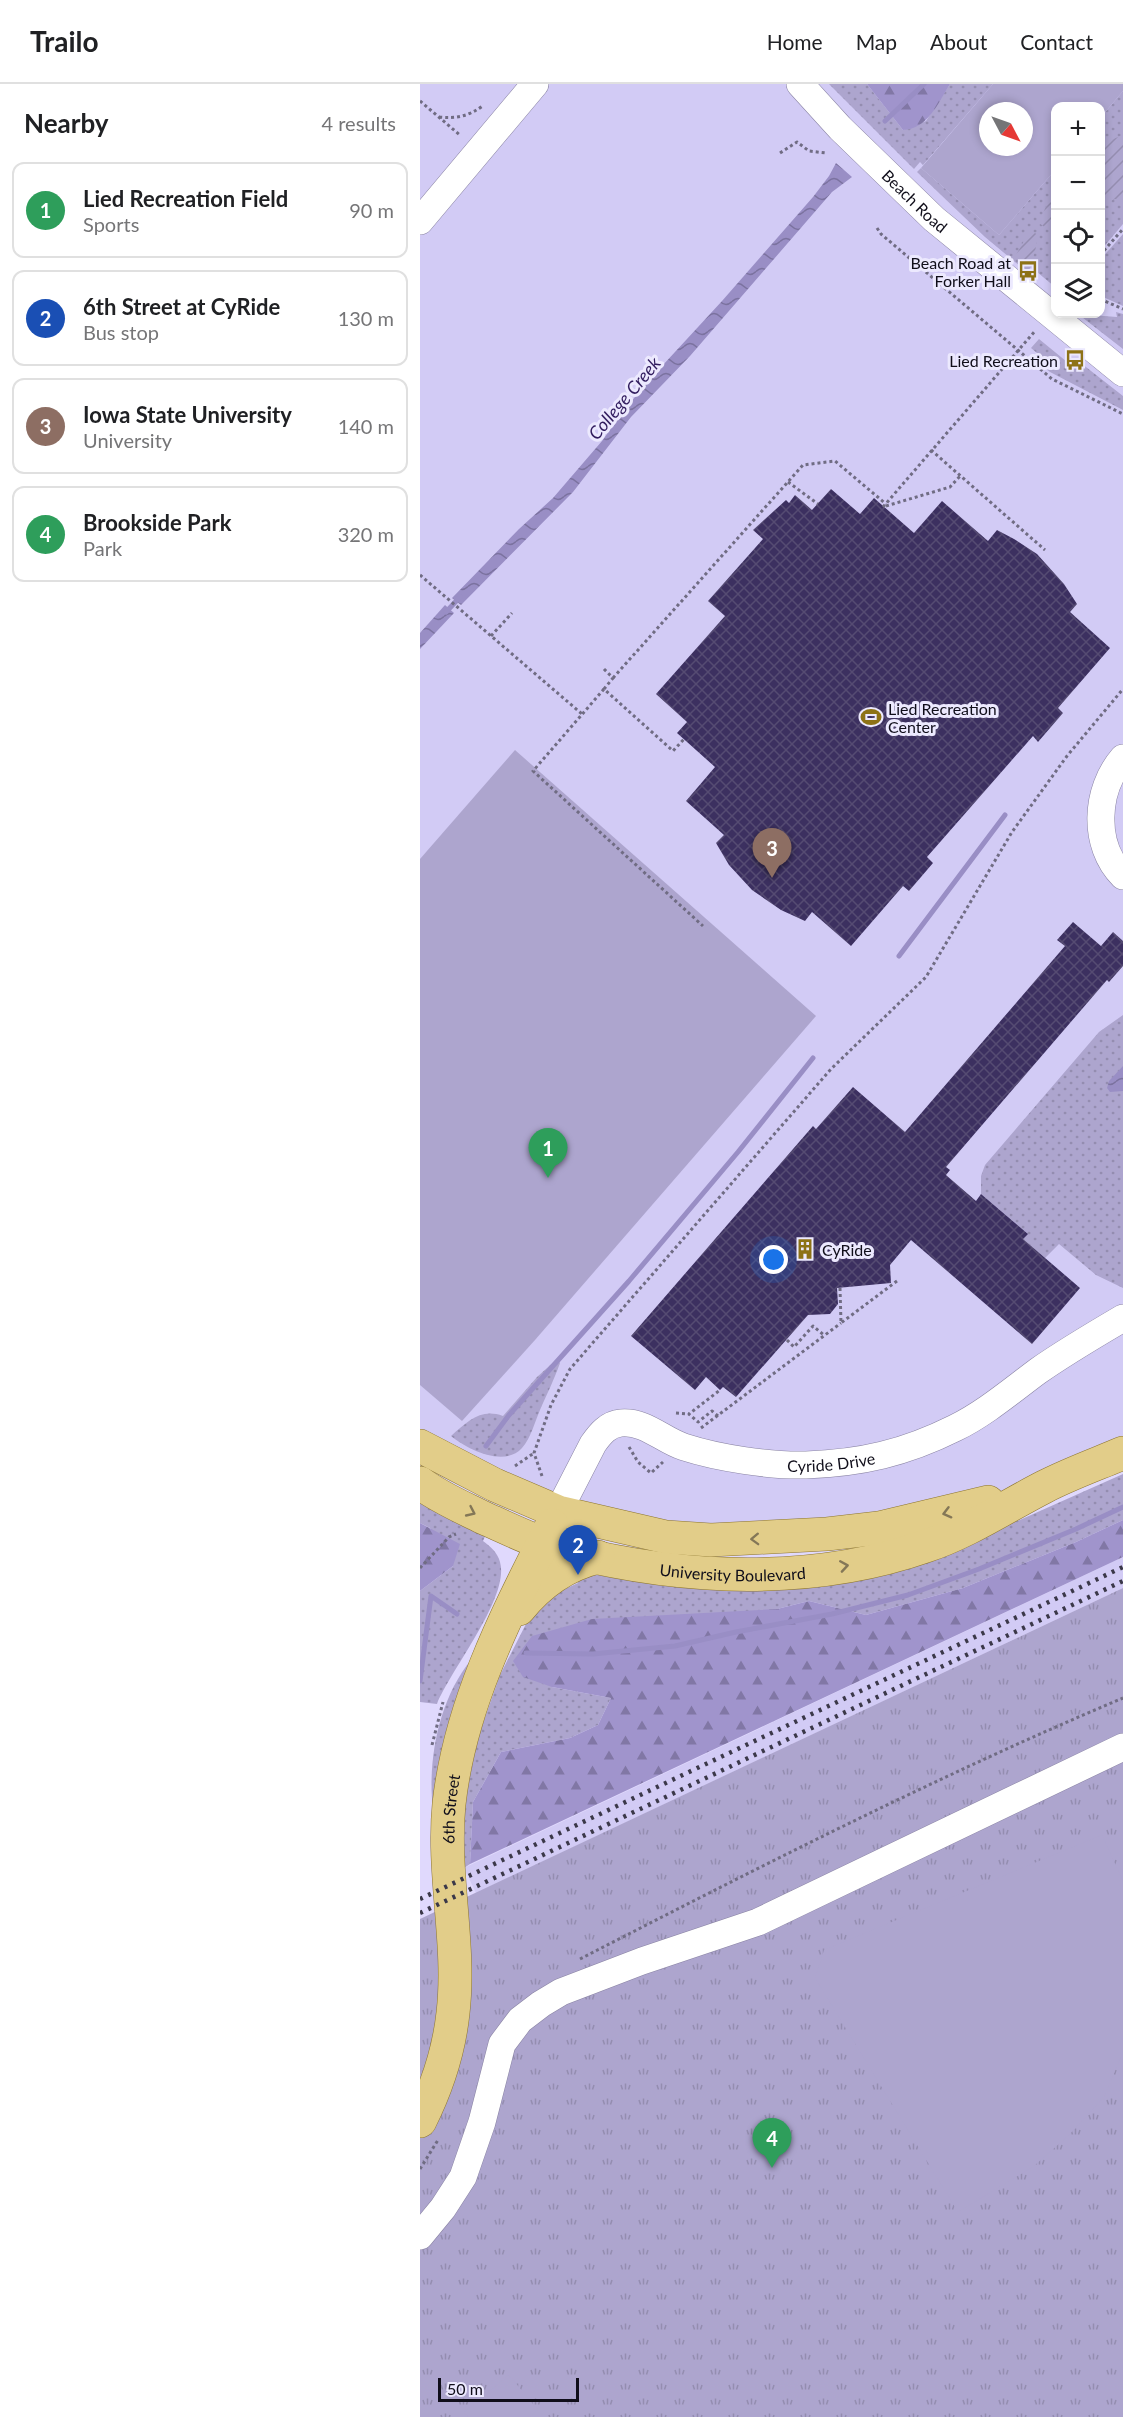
<!DOCTYPE html>
<meta charset="utf-8">
<style>
:root{--surface:#fff;--page:#f6f6f6;--text:#202124;--muted:#757577;--line:#e0e0e0;--accent:#ea580c}
body{margin:0;font-family:Lato,sans-serif;background:var(--page);color:var(--text)}
.controls{position:absolute;right:18px;top:18px;display:grid;overflow:hidden;border-radius:12px;box-shadow:0 3px 9px #0003}
.controls button{width:54px;height:54px;display:grid;place-items:center;padding:0;border:0;border-bottom:2px solid var(--line);background:var(--surface);color:var(--text);font:30px sans-serif}
.compass{position:absolute;left:559px;top:18px;width:54px;height:54px;border-radius:50%;background:var(--surface);box-shadow:0 3px 9px #0003;rotate:131deg}
.scale{position:absolute;left:18px;bottom:15px;width:141px;box-sizing:border-box;padding-left:6px;border:3px solid #100e1a;border-top:0;font-size:16px;line-height:21px;white-space:nowrap;color:#100e1a;-webkit-text-stroke:4px #ece9fe;paint-order:stroke}
.you{position:absolute;left:354px;top:1176px;width:21px;height:21px;margin:-15px;border:4px solid #fff;border-radius:50%;background:#1a73e8;box-shadow:0 0 0 9px #1a73e833}
.badge{display:grid;place-items:center;width:39px;height:39px;border-radius:50%;background:var(--accent);color:#fff;font-size:20px;font-weight:700}
.pin{position:absolute;translate:-50% -50px;filter:drop-shadow(0 2px 3px #0008)}
.pin::after{content:'';position:absolute;top:32px;width:21px;height:18px;background:inherit;clip-path:polygon(0 0,100% 0,50% 100%)}
.list{margin:0;padding:0;list-style:none}
h2{display:flex;justify-content:space-between;align-items:center;height:78px;margin:0;padding:0 24px;font-size:26px}
h2 small{font-size:20px;font-weight:400;color:var(--muted)}
.list li{display:grid;grid-template-columns:39px 1fr auto;gap:18px;align-items:center;box-sizing:border-box;height:96px;margin:0 12px 12px;padding:0 12px;border:2px solid var(--line);border-radius:12px}
.list b{display:block;font-size:22px;white-space:nowrap}
.list p{margin:0;font-size:20px;white-space:nowrap;color:var(--muted)}
.list em{font-size:20px;font-style:normal;color:var(--muted)}
.icon{flex:none;width:33px;height:33px;fill:none;stroke:currentColor;stroke-width:2;stroke-linecap:round;stroke-linejoin:round}
.map{position:relative;flex:none;width:703px;height:2333px;overflow:hidden}
header{display:flex;align-items:center;gap:36px;box-sizing:border-box;height:84px;padding:0 30px;background:var(--surface);border-bottom:2px solid var(--line)}
header strong{font-size:28px}
nav{display:flex;gap:33px;margin-inline-start:auto;font-size:21px}
main{display:flex}
aside{flex:1;background:var(--surface)}
.map>svg:first-child{display:block}
</style>
<header>
<strong>Trailo</strong>
<nav><a>Home</a><a>Map</a><a>About</a><a>Contact</a></nav>
</header>
<main>
<aside>
<h2>Nearby<small>4 results</small></h2>
<ul class="list">
<li><span class="badge" style="background:#2e9e5b">1</span><div><b>Lied Recreation Field</b><p>Sports</p></div><em>90 m</em></li>
<li><span class="badge" style="background:#1a4fb4">2</span><div><b>6th Street at CyRide</b><p>Bus stop</p></div><em>130 m</em></li>
<li><span class="badge" style="background:#8d6e63">3</span><div><b>Iowa State University</b><p>University</p></div><em>140 m</em></li>
<li><span class="badge" style="background:#2e9e5b">4</span><div><b>Brookside Park</b><p>Park</p></div><em>320 m</em></li>
</ul>
</aside>
<div class="map">
<svg width="703" height="2333" viewBox="0 0 703 2333">
<defs>
<pattern id="grass-dots" width="8" height="8" patternUnits="userSpaceOnUse" patternTransform="scale(1.5)"><rect width="8" height="8" fill="#ada5ce"/><path d="M2 2h.1M6 6h.1" fill="none" stroke="#948db0" stroke-width="1.8" stroke-linecap="round"/></pattern>
<pattern id="forest-firs" width="22" height="20" patternUnits="userSpaceOnUse" patternTransform="scale(1.5)"><rect width="22" height="20" fill="#a094cc"/><path d="M5 1l3.5 6h-7zM16 11l3.5 6h-7z" fill="#8177a5"/></pattern>
<pattern id="park-tufts" width="24" height="20" patternUnits="userSpaceOnUse" patternTransform="scale(1.5)"><rect width="24" height="20" fill="#ada5ce"/><path d="M3 7l-1-3M5 7V3M7 7l1-3M15 17l-1-3M17 17v-4M19 17l1-3" fill="none" stroke="#948db0"/></pattern>
<pattern id="garden-furrows" width="10" height="10" patternUnits="userSpaceOnUse" patternTransform="scale(1.5)"><rect width="10" height="10" fill="#ada5ce"/><path d="M-1 1l2-2M0 10L10 0M9 11l2-2" fill="none" stroke="#948db0"/></pattern>
<pattern id="water-waves" width="16" height="10" patternUnits="userSpaceOnUse" patternTransform="scale(1.5)"><rect width="16" height="10" fill="#998ec5"/><path d="M0 5q4-4 8 0t8 0" fill="none" stroke="#7b729f"/></pattern>
<pattern id="building-cross-hatch" width="8" height="8" patternUnits="userSpaceOnUse" patternTransform="scale(1.5)"><rect width="8" height="8" fill="#3c3060"/><path d="M0 0l8 8M0 8l8-8" fill="none" stroke="#554b72"/></pattern>
</defs>
<rect width="100%" height="100%" fill="#e0d9fd"/>
<!-- built -->
<g fill="#d2cbf5" fill-rule="evenodd">
<path d="M 0,0 L 703,0 L 703,1369 L 515,1432 L 246,1453 L 0,1359 ZM 636,22 L 680,22 L 680,230 L 636,230 ZM 568,27 L 604,27 L 604,63 L 568,63 Z"/>
<path d="M 703,1473 L 703,1504 L 56,1809 L 44,1784 Z"/>
</g>
<!-- grass -->
<g fill="url(#grass-dots)">
<path d="M 409,0 L 447,0 L 483,46 L 506,37 L 530,0 L 573,0 L 503,81 L 500,78 L 494,85 Z"/>
<path d="M 703,7 L 703,140 L 681,166 L 681,33 Z"/>
<path d="M 501,84 L 579,151 L 635,86 L 635,203 L 611,183 L 607,188 L 565,153 L 497,88 Z"/>
<path d="M 703,150 L 703,222 L 681,212 L 680,176 Z"/>
<path d="M 696,228 L 703,230 L 703,265 L 658,230 L 697,233 Z"/>
<path d="M 619,255 L 652,282 L 657,276 L 703,312 L 703,326 L 630,288 L 613,275 L 617,269 L 611,264 Z"/>
<path d="M 703,931 L 703,1204 L 676,1191 L 639,1160 L 625,1174 L 603,1155 L 607,1149 L 561,1110 L 561,1092 L 565,1081 L 679,948 Z"/>
<path d="M 137,1275 L 140,1279 C 134,1296 127,1310 120,1326 C 115,1337 111,1354 102,1364 C 84,1384 47,1365 31,1352 C 48,1337 61,1324 83,1332 L 117,1293 Z"/>
<path d="M 703,1390 L 703,1436 L 656,1458 L 543,1504 L 446,1531 L 389,1517 L 357,1525 L 132,1603 L 191,1614 L 178,1641 L 150,1654 L 81,1668 L 53,1718 L 50,1780 L 44,1784 L 45,1713 L 50,1676 L 80,1591 L 107,1538 L 121,1516 L 158,1499 L 157,1491 L 495,1478 L 602,1435 Z"/>
<path d="M 0,1410 L 67,1448 L 63,1457 C 70,1462 78,1469 80,1478 C 90,1513 31,1585 17,1620 L 0,1618 L 0,1507 L 33,1482 L 10,1444 L 0,1439 Z"/>
<path d="M 51,1576 L 13,1725 C 7,1676 19,1615 51,1576 Z"/>
</g>
<!-- forest -->
<g fill="url(#forest-firs)">
<path d="M 447,0 L 530,0 C 518,19 508,45 483,46 Z"/>
<path d="M 703,1436 L 703,1473 L 50,1780 L 53,1718 L 81,1668 L 150,1654 L 178,1641 L 191,1614 L 132,1603 L 103,1593 L 93,1577 L 112,1552 L 172,1535 L 357,1525 L 389,1517 L 446,1531 L 543,1504 L 656,1458 Z"/>
<path d="M 0,1439 L 40,1460 L 33,1482 L 0,1507 Z"/>
</g>
<!-- park -->
<path fill="url(#park-tufts)" d="M 703,1504 L 703,2333 L 0,2333 L 0,1835 Z"/>
<!-- garden -->
<g fill="url(#garden-furrows)">
<path d="M 703,51 L 703,116 L 695,115 L 681,121 L 681,63 L 691,56 Z"/>
<path d="M 635,109 L 635,143 L 630,147 L 619,139 L 627,120 Z"/>
<path d="M 610,146 L 618,151 L 615,168 L 611,176 L 599,175 L 596,171 Z"/>
</g>
<!-- pitch -->
<g fill="#ada5ce" fill-rule="evenodd">
<path d="M 573,0 L 703,0 L 703,7 L 681,33 L 680,22 L 636,22 L 635,86 L 579,151 L 501,84 ZM 568,27 L 604,27 L 604,63 L 568,63 Z"/>
<path d="M 95,666 L 396,932 L 115,1256 L 42,1337 L 0,1301 L 0,775 Z"/>
<path d="M 682,1751 L 703,1797 L 703,1968 L 684,2013 L 649,2051 L 614,2082 L 538,2128 L 395,1894 L 404,1866 Z"/>
<path d="M 89,2291 L 118,2326 L 110,2333 L 48,2333 L 44,2328 Z"/>
</g>
<!-- water -->
<g fill="url(#water-waves)">
<path d="M 416,79 L 432,93 L 412,108 L 270,272 L 211,333 L 153,408 L 41,521 L 32,514 L 99,445 L 133,414 L 182,357 L 204,326 L 231,294 L 302,217 L 393,113 L 409,92 Z"/>
<path d="M 25,521 L 34,529 L 0,565 L 0,549 Z"/>
<path d="M 703,982 L 703,1007 L 690,1008 L 687,1004 L 689,997 Z"/>
</g>
<g fill="none" stroke-linecap="round" stroke-linejoin="round">
<!-- stream -->
<g stroke="#998ec5" stroke-width="5">
<path d="M 465,37 L 504,0"/>
<path d="M 26,528 L 40,513"/>
<path d="M 479,872 L 585,731"/>
<path d="M 66,1362 L 89,1331 L 209,1197 L 318,1068 L 393,974"/>
<path d="M 106,1569 L 173,1570 L 255,1562 L 316,1548 L 412,1530 L 488,1511 L 559,1485 L 656,1445 L 703,1423"/>
<path d="M 0,1597 L 11,1512 L 37,1530"/>
</g>
</g>
<!-- building -->
<g fill="url(#building-cross-hatch)">
<path d="M 411,405 L 440,430 L 454,414 L 494,449 L 522,417 L 568,457 L 577,446 L 594,455 L 617,470 L 644,500 L 657,520 L 650,528 L 690,564 L 638,624 L 643,629 L 618,658 L 613,652 L 507,773 L 513,779 L 489,807 L 483,802 L 431,862 L 392,828 L 385,837 L 361,826 L 332,806 L 309,781 L 296,759 L 304,751 L 266,717 L 295,683 L 257,649 L 267,638 L 236,610 L 305,532 L 288,517 L 343,455 L 333,446 L 366,416 L 369,419 L 375,411 L 392,426 Z"/>
<path d="M 653,838 L 681,862 L 693,848 L 703,857 L 703,882 L 689,898 L 687,896 L 526,1083 L 530,1086 L 526,1091 L 556,1117 L 561,1110 L 608,1150 L 603,1155 L 660,1204 L 612,1260 L 491,1156 L 470,1181 L 471,1199 L 417,1204 L 418,1220 L 410,1230 L 388,1231 L 316,1313 L 303,1303 L 300,1306 L 286,1293 L 275,1306 L 211,1252 L 393,1042 L 396,1045 L 433,1003 L 485,1048 L 645,862 L 637,856 Z"/>
</g>
<g fill="none" stroke-linecap="round" stroke-linejoin="round">
<!-- minor casing -->
<g stroke="#8983a3" stroke-width="28">
<g id="minor">
<path id="s1" d="M 380,0 L 420,44 L 514,135 L 703,289"/>
<path d="M 0,137 L 115,0"/>
<path d="M 703,674 C 675,706 672,761 703,792"/>
<path id="s2" d="M 138,1428 L 173,1360 C 180,1350 188,1340 201,1339 C 226,1337 242,1356 264,1363 C 298,1374 350,1382 386,1381 C 441,1379 485,1369 535,1344 C 564,1330 591,1307 618,1287 C 645,1268 674,1251 703,1234"/>
<path d="M 0,2152 L 23,2124 L 43,2093 L 62,2038 L 82,1960 L 100,1936 L 121,1920 L 141,1908 L 222,1877 L 338,1838 L 703,1663"/>
</g>
</g>
<!-- major casing -->
<g stroke="#8c752f" stroke-width="34">
<g id="major">
<path d="M 0,1362 L 75,1401 L 138,1428 L 246,1453 L 291,1456 L 407,1450 L 459,1444 L 568,1418"/>
<path id="s3" d="M 0,1399 C 20,1414 42,1423 64,1434 C 91,1446 119,1460 148,1467 C 264,1496 392,1502 506,1462 C 548,1448 585,1423 624,1403 C 649,1390 677,1380 703,1369"/>
<path d="M 99,1525 C 120,1499 145,1481 178,1473"/>
<path id="s4" d="M 0,2037 C 17,2003 29,1966 33,1929 C 41,1860 22,1790 29,1720 C 40,1620 87,1530 132,1441"/>
</g>
</g>
<!-- path -->
<g stroke="#706c83" stroke-width="3" stroke-dasharray="3 3" stroke-linecap="butt">
<path d="M 0,17 L 41,52"/>
<path d="M 19,33 C 37,35 49,32 64,21"/>
<path d="M 360,69 L 377,58 L 389,67 L 406,69"/>
<path d="M 457,144 L 461,150 L 632,295 L 703,330"/>
<path d="M 680,171 L 703,145"/>
<path d="M 680,215 L 703,225"/>
<path d="M 511,366 L 625,466"/>
<path d="M 368,398 L 398,420"/>
<path d="M 466,422 L 530,403 L 541,391"/>
<path d="M 463,423 L 615,247"/>
<path d="M 0,491 L 162,630"/>
<path d="M 71,552 L 92,529"/>
<path d="M 184,585 L 193,594 L 184,605 L 253,667 L 264,655"/>
<path d="M 193,594 L 383,381 L 415,377 L 466,420"/>
<path d="M 184,605 L 113,687 L 283,842"/>
<path d="M 420,1204 L 421,1239 L 477,1197"/>
<path d="M 367,1256 L 374,1263 L 393,1242 L 405,1252"/>
<path d="M 256,1329 L 269,1330"/>
<path d="M 298,1332 L 292,1327 L 278,1338 L 269,1330 L 300,1306"/>
<path d="M 281,1344 L 421,1239"/>
<path d="M 209,1363 L 218,1378 L 231,1389 L 243,1378"/>
<path d="M 95,1382 L 114,1369"/>
<path d="M 122,1392 L 114,1369 L 131,1321 L 150,1285 L 411,985 L 506,893 L 592,748 L 647,672 L 703,605"/>
<path d="M 0,1484 L 29,1453 L 36,1450"/>
<path d="M 12,1661 L 23,1618"/>
<path d="M 160,1875 C 339,1783 518,1692 703,1614"/>
<path d="M 0,2085 L 18,2056"/>
</g>
<!-- minor -->
<use href="#minor" stroke="#fff" stroke-width="27"/>
<!-- major -->
<use href="#major" stroke="#e2cd89" stroke-width="33"/>
<!-- rail -->
<g stroke="#3b3849" stroke-width="4.5" stroke-dasharray="3 6" stroke-linecap="butt">
<path d="M 0,1815 L 703,1483"/>
<path d="M 0,1829 L 703,1497"/>
</g>
</g>
<!-- one-way arrows -->
<defs><path id="oneway-chevron" d="M-2-3.5L2.5 0L-2 3.5" fill="none" stroke-width="1.6" stroke-linecap="round" stroke-linejoin="round" transform="scale(1.5)"/></defs>
<g stroke="#847757">
<use href="#oneway-chevron" transform="translate(51 1428) rotate(25)"/>
<use href="#oneway-chevron" transform="translate(527 1429) rotate(165)"/>
<use href="#oneway-chevron" transform="translate(335 1455) rotate(178)"/>
<use href="#oneway-chevron" transform="translate(424 1482) rotate(-9)"/>
</g>
<!-- icons -->
<defs>
<g id="bus-bare" transform="scale(1.62)"><path d="M-5-6H5V4H4V6H2V4H-2V6H-4V4H-5ZM-3.5-4V0h7V-4ZM-3.5 1.2v1.5H-2V1.2ZM2 1.2v1.5H3.5V1.2Z" fill="#8d7216" stroke="#ece9fe" stroke-width="2.5" paint-order="stroke"/></g>
<g id="stadium-bare" transform="scale(1.62)"><path d="M0-5a6.5 5 0 1 0 0 10a6.5 5 0 1 0 0-10ZM-3.5-1.8h7v3.6h-7Z" fill="#8d7216" stroke="#ece9fe" stroke-width="2.5" paint-order="stroke"/></g>
<g id="building-bare" transform="scale(1.62)"><path d="M-4-6H4V6H1V3H-1V6H-4ZM-2.5-4.3h1.7v1.8h-1.7ZM.8-4.3h1.7v1.8H.8ZM-2.5-1h1.7V.8h-1.7ZM.8-1h1.7V.8H.8Z" fill="#8d7216" stroke="#ece9fe" stroke-width="2.5" paint-order="stroke"/></g>
</defs>
<g fill-rule="evenodd">
<use href="#bus-bare" x="608" y="187"/>
<use href="#bus-bare" x="655" y="276"/>
<use href="#stadium-bare" x="451" y="633"/>
<use href="#building-bare" x="385" y="1165"/>
</g>
<g text-anchor="middle" dominant-baseline="central" stroke-width="6" stroke-linejoin="round" paint-order="stroke">
<!-- street labels -->
<g font-size="16" fill="#100e1a" stroke="#ece9fe">
<text stroke="none"><textPath href="#s1" startOffset="164">Beach Road</textPath></text>
<text stroke="none"><textPath href="#s2" startOffset="330">Cyride Drive</textPath></text>
<text stroke="none"><textPath href="#s3" startOffset="330">University Boulevard</textPath></text>
<text stroke="none"><textPath href="#s4" startOffset="318">6th Street</textPath></text>
</g>
<!-- poi labels -->
<g font-size="16" fill="#100e1a" stroke="#ece9fe" text-anchor="end">
<text x="591" y="178">Beach Road at<tspan x="591" dy="18">Forker Hall</tspan></text>
<text x="638" y="276">Lied Recreation</text>
<text x="468" y="624" text-anchor="start">Lied Recreation<tspan x="468" dy="18">Center</tspan></text>
<text x="402" y="1165" text-anchor="start">CyRide</text>
</g>
<!-- water labels -->
<g font-size="18" font-style="italic" fill="#311c5e" stroke="#ece9fe">
<text transform="translate(204 314) rotate(-50)">College Creek</text>
</g>
</g>
</svg>
<div class="controls">
<button>+</button>
<button>−</button>
<button><svg class="icon" aria-label="locate" viewBox="0 0 24 24"><circle cx="12" cy="12" r="6"/><path d="M12 2v4M12 18v4M2 12h4M18 12h4"/></svg></button>
<button><svg class="icon" aria-label="layers" viewBox="0 0 24 24"><path d="M12 4l9 5-9 5-9-5zM3 14l9 5 9-5"/></svg></button>
</div>
<svg class="compass" viewBox="-18 -18 36 36"><path d="M0-13l5 13h-10z" fill="#e53935"/><path d="M0 13l5-13h-10z" fill="#757577"/></svg>
<div class="scale">50 m</div>
<div class="you"></div>
<div class="pin badge" style="left:128px;top:1094px;background:#2e9e5b">1</div>
<div class="pin badge" style="left:158px;top:1491px;background:#1a4fb4">2</div>
<div class="pin badge" style="left:352px;top:794px;background:#8d6e63">3</div>
<div class="pin badge" style="left:352px;top:2084px;background:#2e9e5b">4</div>
</div>
</main>
